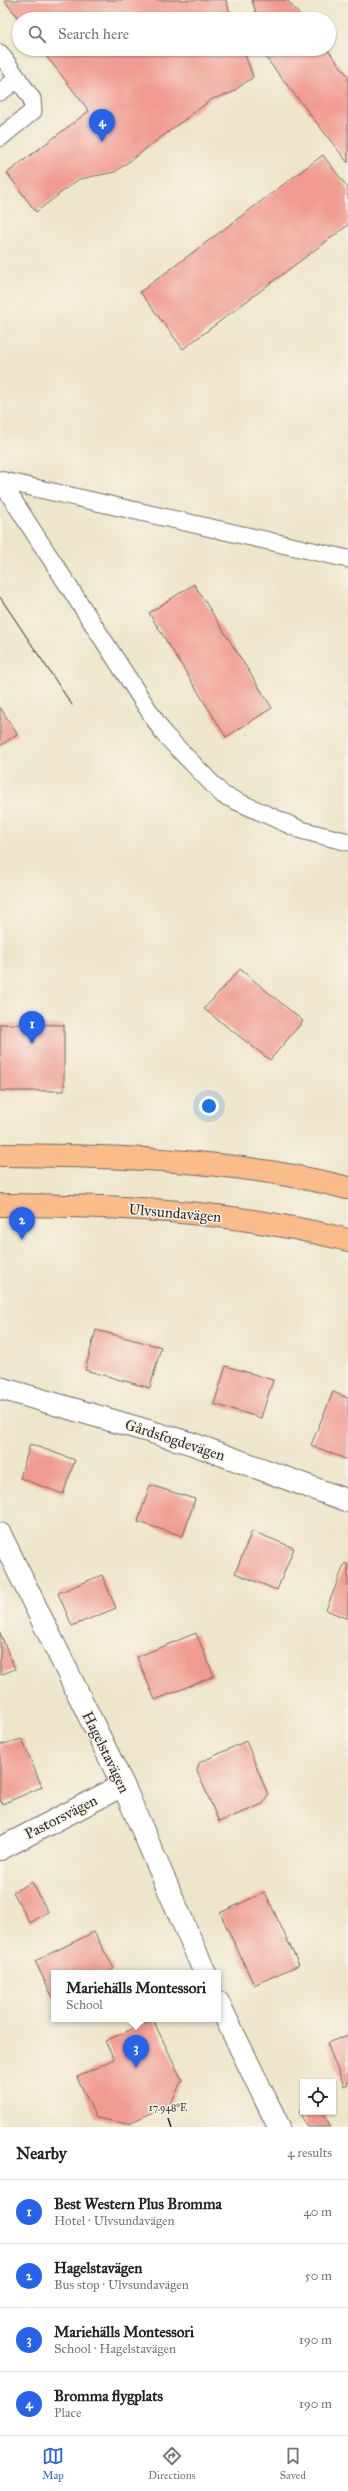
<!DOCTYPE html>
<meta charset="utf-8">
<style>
:root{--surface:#fff;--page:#f6f6f6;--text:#222;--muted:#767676;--line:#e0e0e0;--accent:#2563eb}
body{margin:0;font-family:"IM FELL Great Primer",serif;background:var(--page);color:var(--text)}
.controls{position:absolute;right:12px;bottom:12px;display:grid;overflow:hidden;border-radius:0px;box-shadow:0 1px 3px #0004}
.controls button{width:36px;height:36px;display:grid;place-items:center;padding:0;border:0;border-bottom:1px solid var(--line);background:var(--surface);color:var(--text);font:20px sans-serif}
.you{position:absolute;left:209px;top:1106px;width:14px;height:14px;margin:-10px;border:3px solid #fff;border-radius:50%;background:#1a73e8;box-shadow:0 0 0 6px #1a73e833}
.badge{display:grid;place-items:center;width:26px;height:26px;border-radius:50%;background:var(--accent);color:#fff;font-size:13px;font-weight:700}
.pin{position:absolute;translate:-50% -33px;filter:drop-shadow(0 1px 2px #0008)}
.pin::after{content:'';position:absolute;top:21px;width:14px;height:12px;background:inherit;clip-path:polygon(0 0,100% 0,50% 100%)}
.popup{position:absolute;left:51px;top:1970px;width:170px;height:52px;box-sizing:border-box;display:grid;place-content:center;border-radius:0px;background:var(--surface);filter:drop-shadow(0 1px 3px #0005);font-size:13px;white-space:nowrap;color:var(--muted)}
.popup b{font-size:15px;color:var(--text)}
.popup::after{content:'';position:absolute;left:50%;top:100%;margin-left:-8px;border:8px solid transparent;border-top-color:var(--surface)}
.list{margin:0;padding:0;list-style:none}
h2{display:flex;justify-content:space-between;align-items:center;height:52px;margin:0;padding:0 16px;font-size:17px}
h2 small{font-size:13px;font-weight:400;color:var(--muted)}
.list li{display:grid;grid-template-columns:26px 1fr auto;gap:12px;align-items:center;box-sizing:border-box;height:64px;padding:0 16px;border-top:1px solid var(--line)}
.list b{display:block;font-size:15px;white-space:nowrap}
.list p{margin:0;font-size:13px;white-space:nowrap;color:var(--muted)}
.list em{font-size:13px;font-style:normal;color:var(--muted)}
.icon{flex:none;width:22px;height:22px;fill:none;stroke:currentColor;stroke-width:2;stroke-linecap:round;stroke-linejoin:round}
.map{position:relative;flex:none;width:348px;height:2127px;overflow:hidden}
.search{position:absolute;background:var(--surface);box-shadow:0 1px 3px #0004;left:12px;right:12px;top:12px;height:44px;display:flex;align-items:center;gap:10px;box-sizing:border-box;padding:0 14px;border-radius:22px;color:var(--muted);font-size:15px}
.sheet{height:308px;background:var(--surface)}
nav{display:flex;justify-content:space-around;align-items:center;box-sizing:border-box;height:56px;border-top:1px solid var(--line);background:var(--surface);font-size:11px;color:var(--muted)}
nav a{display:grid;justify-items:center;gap:2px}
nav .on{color:var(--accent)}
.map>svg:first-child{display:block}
</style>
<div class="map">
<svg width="348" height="2127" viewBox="0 0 348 2127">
<rect width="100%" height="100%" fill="#f7f3e8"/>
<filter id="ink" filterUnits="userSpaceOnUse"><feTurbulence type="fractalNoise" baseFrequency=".025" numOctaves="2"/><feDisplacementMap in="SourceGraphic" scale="8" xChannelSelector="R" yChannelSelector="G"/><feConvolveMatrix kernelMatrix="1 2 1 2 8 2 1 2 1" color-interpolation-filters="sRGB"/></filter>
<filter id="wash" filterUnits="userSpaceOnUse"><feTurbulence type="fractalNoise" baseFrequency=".012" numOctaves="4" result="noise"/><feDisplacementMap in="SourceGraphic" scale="16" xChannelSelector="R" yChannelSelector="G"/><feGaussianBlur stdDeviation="0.9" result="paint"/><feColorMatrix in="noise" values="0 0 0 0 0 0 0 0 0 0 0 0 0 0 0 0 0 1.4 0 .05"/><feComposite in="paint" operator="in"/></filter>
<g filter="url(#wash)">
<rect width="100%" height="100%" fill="#eee6ca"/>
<g id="blocks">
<!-- building -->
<g fill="#f19b90">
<path d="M 4,0 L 226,0 L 232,19 L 19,19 Z"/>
<path d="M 252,0 L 287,0 L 303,19 L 258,19 Z"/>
<path d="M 41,49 L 243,49 L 253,77 L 231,93 L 212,99 L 115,172 L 79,179 L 36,212 L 7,173 L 89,111 Z"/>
<path d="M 259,49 L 327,49 L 348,76 L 348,163 Z"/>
<path d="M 323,155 L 348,188 L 348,225 L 183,349 L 140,292 Z"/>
<path d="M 194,584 L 272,708 L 226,737 L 149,613 Z"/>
<path d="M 0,707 L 17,734 L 0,746 Z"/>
<path d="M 240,969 L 303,1021 L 270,1060 L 204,1009 Z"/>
<path d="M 0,1024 L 64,1025 L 64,1091 L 0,1091 Z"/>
<path d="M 96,1330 L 161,1347 L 150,1388 L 85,1370 Z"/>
<path d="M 226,1366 L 273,1380 L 261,1418 L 214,1404 Z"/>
<path d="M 333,1392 L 348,1398 L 348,1460 L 311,1445 Z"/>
<path d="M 30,1444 L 75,1460 L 63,1494 L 20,1478 Z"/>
<path d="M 150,1485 L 195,1499 L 183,1536 L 138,1522 Z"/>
<path d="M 252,1531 L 294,1548 L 277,1590 L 235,1573 Z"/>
<path d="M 345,1563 L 348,1565 L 348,1619 L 326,1610 Z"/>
<path d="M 102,1575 L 116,1608 L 72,1626 L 58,1593 Z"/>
<path d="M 0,1633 L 15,1669 L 0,1675 Z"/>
<path d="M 196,1633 L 214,1676 L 155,1700 L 137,1657 Z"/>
<path d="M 22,1739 L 42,1787 L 2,1804 L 0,1799 L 0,1745 Z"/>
<path d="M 246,1741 L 268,1795 L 263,1804 L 219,1822 L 197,1771 L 199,1763 Z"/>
<path d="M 32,1882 L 48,1912 L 30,1923 L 13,1892 Z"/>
<path d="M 265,1892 L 299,1965 L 254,1985 L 220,1913 Z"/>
<path d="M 94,1932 L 114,1969 L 106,1973 L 54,1973 L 54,2000 L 35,1961 Z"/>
<path d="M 153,2020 L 182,2080 L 171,2103 L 128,2124 L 96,2118 L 77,2077 L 114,2059 L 105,2041 Z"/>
<path d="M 348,2035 L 348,2084 L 344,2086 L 327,2043 Z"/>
<path d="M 303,2109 L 303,2112 L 323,2112 L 331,2127 L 307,2127 L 299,2111 Z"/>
</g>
</g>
</g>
<g filter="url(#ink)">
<use href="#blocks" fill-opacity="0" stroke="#6f6c63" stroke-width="1"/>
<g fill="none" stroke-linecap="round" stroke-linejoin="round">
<!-- lane casing -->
<g stroke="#6f6c63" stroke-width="19">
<g id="lane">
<path d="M 0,53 L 32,99 L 33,111 L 0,138"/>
<path d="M 0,92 L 18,79"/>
<path d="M 0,480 L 164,734 L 223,795 L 301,830 L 348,842"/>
<path d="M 0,480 L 348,559"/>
</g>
</g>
<!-- street casing -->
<g stroke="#6f6c63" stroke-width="24">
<g id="street">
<path d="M 0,1388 L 193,1444 L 348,1501"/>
<path d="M 0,1534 L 123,1785 L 205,1973"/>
<path d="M 0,1849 L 123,1785"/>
<path d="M 218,2002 L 279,2127"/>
</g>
</g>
<!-- primary casing -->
<g stroke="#6f6c63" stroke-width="24">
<g id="primary">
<path d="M 0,1155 C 117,1156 234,1159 348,1188"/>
<path d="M 0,1205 C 116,1205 235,1211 348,1240"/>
</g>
</g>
<!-- lane -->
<use href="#lane" stroke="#fff" stroke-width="17"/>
<!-- street -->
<use href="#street" stroke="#fff" stroke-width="22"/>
<!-- primary -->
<use href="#primary" stroke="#fabc8b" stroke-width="22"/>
<!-- tram -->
<path stroke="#2b2b2b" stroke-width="1" d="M 0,597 L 72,705"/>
</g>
</g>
<!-- ticks -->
<path fill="none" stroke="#2b2b2b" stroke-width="1.5" d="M 168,2118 L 171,2127"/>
<g text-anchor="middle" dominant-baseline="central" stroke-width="3" stroke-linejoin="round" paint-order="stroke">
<!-- street labels -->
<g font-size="15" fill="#2b2b2b" stroke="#f7f3e8">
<text transform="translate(175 1213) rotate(5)">Ulvsundavägen</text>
<text transform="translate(175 1440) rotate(18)">Gårdsfogdevägen</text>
<text transform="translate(106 1752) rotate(64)">Hagelstavägen</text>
<text transform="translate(61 1817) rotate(-27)">Pastorsvägen</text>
</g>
</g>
<g font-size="10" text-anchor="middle" fill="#2b2b2b" stroke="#f7f3e8" stroke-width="3" stroke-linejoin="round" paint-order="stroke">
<text x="168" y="2111">17.948°E</text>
</g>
</svg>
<div class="controls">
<button><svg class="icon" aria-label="locate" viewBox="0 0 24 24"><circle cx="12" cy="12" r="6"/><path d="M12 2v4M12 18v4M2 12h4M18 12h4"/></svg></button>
</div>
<div class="you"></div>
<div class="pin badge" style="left:32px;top:1044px">1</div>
<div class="pin badge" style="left:22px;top:1240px">2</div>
<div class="pin badge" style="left:136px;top:2068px">3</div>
<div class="popup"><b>Mariehälls Montessori</b>School</div>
<div class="pin badge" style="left:102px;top:142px">4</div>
<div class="search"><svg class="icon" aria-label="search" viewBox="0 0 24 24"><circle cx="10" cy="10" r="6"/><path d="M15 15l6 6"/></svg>Search here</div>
</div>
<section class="sheet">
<h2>Nearby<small>4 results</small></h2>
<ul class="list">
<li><span class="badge">1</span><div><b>Best Western Plus Bromma</b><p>Hotel · Ulvsundavägen</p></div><em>40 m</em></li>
<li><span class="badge">2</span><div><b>Hagelstavägen</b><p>Bus stop · Ulvsundavägen</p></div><em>50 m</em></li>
<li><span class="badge">3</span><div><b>Mariehälls Montessori</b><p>School · Hagelstavägen</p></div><em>190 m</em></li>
<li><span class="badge">4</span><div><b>Bromma flygplats</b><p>Place</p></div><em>190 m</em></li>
</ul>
</section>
<nav>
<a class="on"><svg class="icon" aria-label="map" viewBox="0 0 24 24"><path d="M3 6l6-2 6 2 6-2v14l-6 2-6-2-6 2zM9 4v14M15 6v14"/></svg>Map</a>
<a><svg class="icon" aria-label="directions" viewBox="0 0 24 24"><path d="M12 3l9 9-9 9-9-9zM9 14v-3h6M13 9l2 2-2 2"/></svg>Directions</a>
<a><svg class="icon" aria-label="saved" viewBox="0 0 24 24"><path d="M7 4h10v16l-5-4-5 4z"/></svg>Saved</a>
</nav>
